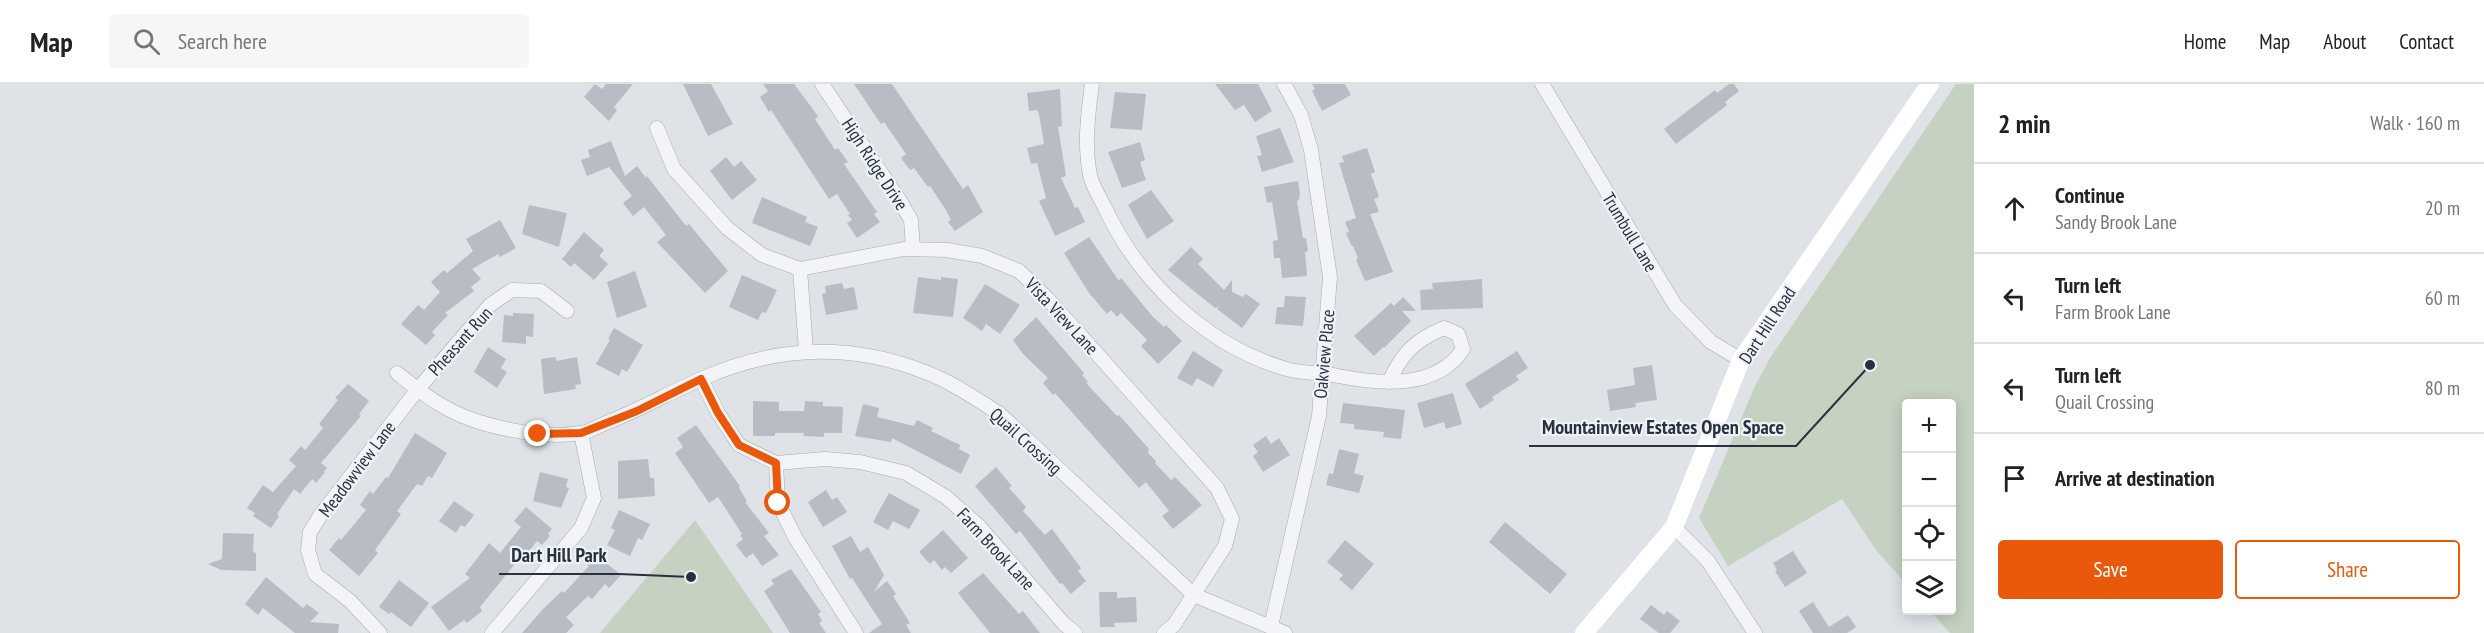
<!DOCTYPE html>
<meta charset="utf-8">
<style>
:root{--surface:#fff;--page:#f6f6f6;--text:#222;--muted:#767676;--line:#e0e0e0;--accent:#ea580c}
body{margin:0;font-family:"PT Sans Narrow",sans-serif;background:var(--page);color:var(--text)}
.controls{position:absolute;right:18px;bottom:18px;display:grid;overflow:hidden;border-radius:6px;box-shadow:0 3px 15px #0003}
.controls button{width:54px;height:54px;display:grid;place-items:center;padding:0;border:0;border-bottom:2px solid var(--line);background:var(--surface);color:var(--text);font:30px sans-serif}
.stop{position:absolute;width:18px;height:18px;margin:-14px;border:4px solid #ea580c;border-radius:50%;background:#fff}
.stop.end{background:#ea580c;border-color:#fff;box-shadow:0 2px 6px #0008}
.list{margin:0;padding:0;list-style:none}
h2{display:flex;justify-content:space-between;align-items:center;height:78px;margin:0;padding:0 24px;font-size:26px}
h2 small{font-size:20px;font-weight:400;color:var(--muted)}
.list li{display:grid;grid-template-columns:39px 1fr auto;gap:18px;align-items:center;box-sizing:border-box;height:90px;padding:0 24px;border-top:2px solid var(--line)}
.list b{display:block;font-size:22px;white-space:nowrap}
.list p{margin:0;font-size:20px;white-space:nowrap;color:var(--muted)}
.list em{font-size:20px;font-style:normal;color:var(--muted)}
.actions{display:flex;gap:12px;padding:18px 24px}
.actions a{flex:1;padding:14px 0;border:2px solid var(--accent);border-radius:6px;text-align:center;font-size:21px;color:var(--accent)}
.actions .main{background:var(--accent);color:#fff}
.icon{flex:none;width:33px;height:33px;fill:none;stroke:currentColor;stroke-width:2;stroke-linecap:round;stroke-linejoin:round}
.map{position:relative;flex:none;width:1974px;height:549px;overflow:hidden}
header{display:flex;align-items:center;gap:36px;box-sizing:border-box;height:84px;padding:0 30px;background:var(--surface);border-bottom:2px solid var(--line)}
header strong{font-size:28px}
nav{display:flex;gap:33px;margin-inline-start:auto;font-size:21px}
.search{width:420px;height:54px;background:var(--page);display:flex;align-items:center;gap:15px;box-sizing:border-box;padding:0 21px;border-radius:6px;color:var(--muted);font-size:22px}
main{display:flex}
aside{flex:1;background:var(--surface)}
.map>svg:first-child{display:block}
</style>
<header>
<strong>Map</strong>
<div class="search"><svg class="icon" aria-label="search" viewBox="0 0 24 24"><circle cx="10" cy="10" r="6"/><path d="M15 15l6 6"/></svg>Search here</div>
<nav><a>Home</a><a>Map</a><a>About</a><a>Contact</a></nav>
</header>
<main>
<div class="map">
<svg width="1974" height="549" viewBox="0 0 1974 549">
<rect width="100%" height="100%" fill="#dfe3e8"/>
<!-- green -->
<g fill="#c5d2c1">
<path d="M 1956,0 L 1974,0 L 1974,549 L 1950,549 L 1930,527 L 1952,526 L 1952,320 L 1906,320 L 1906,500 L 1876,466 L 1842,415 L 1728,482 L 1699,434 L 1755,302 L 1770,274 Z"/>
<path d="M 695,436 L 773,549 L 600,549 Z"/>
</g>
<!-- building -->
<g fill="#b7bcc5">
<path d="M 595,0 L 602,5 L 606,0 L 633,0 L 614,23 L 617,26 L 609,37 L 584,13 Z"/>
<path d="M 683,0 L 711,0 L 733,40 L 708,52 Z"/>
<path d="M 763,0 L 794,0 L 818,32 L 815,35 L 835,66 L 838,64 L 848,78 L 844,80 L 877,128 L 874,130 L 880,138 L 857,154 L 847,139 L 852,136 L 848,131 L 850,130 L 837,110 L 829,115 L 771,26 L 769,28 L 760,13 L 768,7 Z"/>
<path d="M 854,0 L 892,0 L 963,105 L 968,101 L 983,128 L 955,147 L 948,138 L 951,136 L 946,126 L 930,102 L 928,103 L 914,84 L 910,86 L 901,74 L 906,70 L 884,38 L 881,40 Z"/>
<path d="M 1215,0 L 1258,0 L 1272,27 L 1255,38 L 1244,21 L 1235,26 Z"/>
<path d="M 1312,0 L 1345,0 L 1351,11 L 1322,27 L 1312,7 L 1315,5 Z"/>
<path d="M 1729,0 L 1734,0 L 1739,7 L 1725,18 L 1727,21 L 1676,60 L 1664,45 L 1715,6 L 1717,9 Z"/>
<path d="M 1060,5 L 1062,42 L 1058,43 L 1066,92 L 1061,94 L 1075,124 L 1078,123 L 1085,138 L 1055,152 L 1039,117 L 1046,114 L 1037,79 L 1031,80 L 1027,64 L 1044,60 L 1039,30 L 1037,26 L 1029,27 L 1027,9 Z"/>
<path d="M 1115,8 L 1146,10 L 1142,46 L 1110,44 Z"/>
<path d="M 1280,44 L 1294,78 L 1262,88 L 1257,72 L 1262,71 L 1256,52 Z"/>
<path d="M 611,57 L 625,92 L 637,82 L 646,94 L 647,92 L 686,142 L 689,140 L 728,187 L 705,209 L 657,158 L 666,151 L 644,123 L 633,132 L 623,119 L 632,112 L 609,83 L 587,92 L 581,76 L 590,73 L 588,66 Z"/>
<path d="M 1140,58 L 1145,76 L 1140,78 L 1146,96 L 1122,104 L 1108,68 Z"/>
<path d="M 1367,64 L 1375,88 L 1371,90 L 1379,113 L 1374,115 L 1379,128 L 1370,130 L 1393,188 L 1365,197 L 1356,176 L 1358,174 L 1353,162 L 1351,161 L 1346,149 L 1349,148 L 1345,138 L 1356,134 L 1339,79 L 1344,78 L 1342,72 Z"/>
<path d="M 726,73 L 734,83 L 741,77 L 757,96 L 732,116 L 710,87 Z"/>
<path d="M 1298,97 L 1300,109 L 1299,116 L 1297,117 L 1303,154 L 1306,154 L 1308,167 L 1305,168 L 1307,192 L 1282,194 L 1280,174 L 1274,174 L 1273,157 L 1278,156 L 1272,118 L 1267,119 L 1264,103 Z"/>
<path d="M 1151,106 L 1174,137 L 1147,155 L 1128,121 Z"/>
<path d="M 762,113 L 807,133 L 805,138 L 818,143 L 810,162 L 752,139 Z"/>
<path d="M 529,121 L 567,129 L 559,163 L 522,150 Z"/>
<path d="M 500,136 L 516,164 L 500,173 L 498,170 L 472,185 L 481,195 L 471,203 L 474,207 L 445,229 L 448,231 L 432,248 L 435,251 L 426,261 L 401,240 L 418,221 L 424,226 L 440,208 L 431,198 L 444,186 L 447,189 L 473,167 L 466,155 Z"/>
<path d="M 584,148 L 604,166 L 599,172 L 608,180 L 594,196 L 574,179 L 571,183 L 562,175 Z"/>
<path d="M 1089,153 L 1119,197 L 1121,194 L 1153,233 L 1164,243 L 1166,241 L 1182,257 L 1158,280 L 1141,262 L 1147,256 L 1121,229 L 1117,233 L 1111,226 L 1107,230 L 1089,209 L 1064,169 Z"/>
<path d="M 1191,163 L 1203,175 L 1198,180 L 1224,206 L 1232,196 L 1232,208 L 1243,213 L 1246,210 L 1260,220 L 1242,244 L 1217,225 L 1219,222 L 1215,224 L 1168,186 Z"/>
<path d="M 635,187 L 647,223 L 617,234 L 607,198 Z"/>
<path d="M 742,191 L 777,206 L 766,229 L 762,228 L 758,236 L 729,223 Z"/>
<path d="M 918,193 L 941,196 L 941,193 L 958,195 L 953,233 L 913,229 Z"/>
<path d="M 1482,195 L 1483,224 L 1421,226 L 1420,206 L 1433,205 L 1432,199 Z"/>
<path d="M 842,199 L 844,205 L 854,203 L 858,225 L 826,231 L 822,210 L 826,209 L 825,202 Z"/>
<path d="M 985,200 L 1020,221 L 1000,250 L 986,240 L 982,247 L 963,234 Z"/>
<path d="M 1285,212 L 1306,213 L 1303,242 L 1275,240 L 1277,223 L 1284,223 Z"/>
<path d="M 1403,213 L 1416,227 L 1402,227 L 1411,237 L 1384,264 L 1383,263 L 1374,272 L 1354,252 L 1391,219 L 1394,222 Z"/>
<path d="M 513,229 L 534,230 L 533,253 L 526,252 L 526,260 L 502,258 L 504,231 L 513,232 Z"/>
<path d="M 1036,233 L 1084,289 L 1082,291 L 1088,298 L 1086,299 L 1117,332 L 1119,331 L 1149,365 L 1148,369 L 1156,377 L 1155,379 L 1171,396 L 1175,393 L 1202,421 L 1173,445 L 1162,432 L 1169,427 L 1146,398 L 1139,404 L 1055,309 L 1053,311 L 1043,299 L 1048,294 L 1023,270 L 1013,256 Z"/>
<path d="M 614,244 L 643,261 L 627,288 L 622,285 L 619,292 L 596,280 L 610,256 L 608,255 Z"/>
<path d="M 488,263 L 506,275 L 501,284 L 507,288 L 497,304 L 474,288 Z"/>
<path d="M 1193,267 L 1223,286 L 1213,303 L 1197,294 L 1192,302 L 1177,294 Z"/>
<path d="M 1517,267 L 1528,284 L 1516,292 L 1519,296 L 1492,313 L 1494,316 L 1480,325 L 1465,300 Z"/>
<path d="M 556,273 L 556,277 L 577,273 L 581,300 L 575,301 L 576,305 L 544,310 L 541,275 Z"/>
<path d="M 1652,281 L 1657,316 L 1635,319 L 1636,323 L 1610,327 L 1607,306 L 1635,301 L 1633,284 Z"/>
<path d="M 348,300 L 369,317 L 359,330 L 361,332 L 321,379 L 327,384 L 324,387 L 325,388 L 316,399 L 312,395 L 300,410 L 294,405 L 277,430 L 279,432 L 271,444 L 253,432 L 255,429 L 247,424 L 263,401 L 273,408 L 296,382 L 289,376 L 301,362 L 305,366 L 323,344 L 319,340 L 338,316 L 335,314 Z"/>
<path d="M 1453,309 L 1462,340 L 1446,345 L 1444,338 L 1424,344 L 1417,319 Z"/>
<path d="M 753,317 L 779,318 L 779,327 L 804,327 L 805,317 L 823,318 L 823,322 L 843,323 L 842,349 L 824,349 L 824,353 L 803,352 L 804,349 L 775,349 L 775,352 L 753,352 Z"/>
<path d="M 1343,319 L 1405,326 L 1401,355 L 1383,353 L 1384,348 L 1354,345 L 1354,340 L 1340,339 Z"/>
<path d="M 863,320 L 879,324 L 877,333 L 914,342 L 917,336 L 933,344 L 931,347 L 960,361 L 959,365 L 970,371 L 961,390 L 892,354 L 891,358 L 855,352 Z"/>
<path d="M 696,341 L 740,402 L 739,404 L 747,417 L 745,418 L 769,449 L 764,452 L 779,471 L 762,482 L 753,469 L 746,474 L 736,461 L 743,455 L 740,451 L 742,450 L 718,413 L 709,419 L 675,369 L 683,363 L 677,354 Z"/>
<path d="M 415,349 L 447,369 L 432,394 L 428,392 L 422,402 L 417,400 L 397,427 L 401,430 L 375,466 L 378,469 L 359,492 L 329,466 L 339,454 L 341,456 L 366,426 L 360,421 L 370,407 L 373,410 L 386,393 L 388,394 Z"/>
<path d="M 1266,352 L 1271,360 L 1279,354 L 1290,371 L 1263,388 L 1253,372 L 1258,368 L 1253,361 Z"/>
<path d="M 1339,365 L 1359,370 L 1354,389 L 1364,392 L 1359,409 L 1326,401 L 1329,389 L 1333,390 Z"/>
<path d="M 648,375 L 650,394 L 654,394 L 655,412 L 618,415 L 618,377 Z"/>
<path d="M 996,383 L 1012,402 L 1009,404 L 1026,423 L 1023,427 L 1045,451 L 1052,445 L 1081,484 L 1078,487 L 1086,497 L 1071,510 L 1062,499 L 1060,500 L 1020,447 L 1016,450 L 975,402 Z"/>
<path d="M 540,388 L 568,395 L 566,403 L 569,404 L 561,424 L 533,417 Z"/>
<path d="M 826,406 L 832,416 L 837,413 L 847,428 L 823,443 L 808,418 Z"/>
<path d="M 889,409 L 920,426 L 909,445 L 893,437 L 888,446 L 873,438 Z"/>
<path d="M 454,417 L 474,431 L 465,443 L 461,441 L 456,449 L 439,437 Z"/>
<path d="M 526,423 L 552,445 L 548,450 L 550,452 L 542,461 L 537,457 L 525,472 L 523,470 L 480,523 L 482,527 L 467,539 L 464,536 L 449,547 L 431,523 L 470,494 L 465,490 L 489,459 L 500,469 L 521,443 L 514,437 Z"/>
<path d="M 619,426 L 650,440 L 642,456 L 638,454 L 630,472 L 607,461 L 615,446 L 611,444 Z"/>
<path d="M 1505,438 L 1567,490 L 1550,510 L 1489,458 Z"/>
<path d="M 943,446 L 968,474 L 951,489 L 945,483 L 942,486 L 934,476 L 930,480 L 919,468 Z"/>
<path d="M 223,449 L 254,450 L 253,468 L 256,469 L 256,487 L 221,486 L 208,480 L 222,475 Z"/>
<path d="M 851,452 L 860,468 L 868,463 L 884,491 L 874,508 L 887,497 L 896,510 L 893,512 L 910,539 L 906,541 L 911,549 L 869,549 L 882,540 L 852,494 L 850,495 L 832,462 Z"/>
<path d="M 1345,456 L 1374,480 L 1352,506 L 1339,495 L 1343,491 L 1327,478 Z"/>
<path d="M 1793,467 L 1807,489 L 1785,503 L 1775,487 L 1777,486 L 1773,479 Z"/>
<path d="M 595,470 L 621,491 L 609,504 L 605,500 L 592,515 L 588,512 L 566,533 L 574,541 L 566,549 L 522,549 L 544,524 L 562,507 L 564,509 L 589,482 L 586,479 Z"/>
<path d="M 791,485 L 821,528 L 818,530 L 822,537 L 819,539 L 826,549 L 790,549 L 764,507 L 774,500 L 771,496 Z"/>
<path d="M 983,489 L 1019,530 L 1023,527 L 1040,549 L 990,549 L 958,509 Z"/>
<path d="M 266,493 L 303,524 L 307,520 L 319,529 L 310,538 L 339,540 L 338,549 L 295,549 L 263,524 L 258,531 L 245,520 Z"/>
<path d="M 399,496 L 429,519 L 411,543 L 391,528 L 389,530 L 379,523 Z"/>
<path d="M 1099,508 L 1117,508 L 1117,514 L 1136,513 L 1137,538 L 1114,539 L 1115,543 L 1100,543 Z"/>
<path d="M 1813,518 L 1829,543 L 1848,531 L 1856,543 L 1847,549 L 1813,549 L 1799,527 Z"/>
<path d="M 1651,521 L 1664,531 L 1667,527 L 1680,537 L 1670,549 L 1659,549 L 1640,535 Z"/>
</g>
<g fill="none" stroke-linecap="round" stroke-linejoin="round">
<!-- street casing -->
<g stroke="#a4aab2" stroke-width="15">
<g id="street">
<path d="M 822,0 L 900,117 L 911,136 L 913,165"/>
<path d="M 1092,0 C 1088,31 1084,59 1090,91 C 1092,102 1100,113 1105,124 C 1140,198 1205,260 1283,284 C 1300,290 1320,288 1338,292 C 1379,300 1437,306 1463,265 L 1458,250 L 1444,244 C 1415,256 1402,269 1389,298"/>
<path d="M 1542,0 L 1675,221 L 1711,258 L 1741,276"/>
<path d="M 657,44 L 674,85 L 727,144 L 762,171 L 800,185 L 904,165 L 947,166 L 982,172 L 1019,187 L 1047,214 L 1217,404 L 1232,435 L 1225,462 L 1174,541 L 1164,549"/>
<path d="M 800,185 L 806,267"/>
<path d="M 397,289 C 411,300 425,312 441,321 C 475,342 541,356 581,349 C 589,348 598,342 606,339 C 639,326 669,309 701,295 C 775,262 849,258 925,288 C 952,298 976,315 1000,330 L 1194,511 L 1285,549"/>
<path d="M 701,295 L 718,329 L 739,361 L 776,379 L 825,375 L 860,378 L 906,389 L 946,413 L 979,442 L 1064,540 L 1075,549"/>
<path d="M 776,379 L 778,419 L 796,455 L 856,549"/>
<path d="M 1674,443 L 1708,477 L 1755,549"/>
<path d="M 1271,542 L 1319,332 L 1330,193 L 1311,66 L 1301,31 L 1284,0"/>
<path d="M 380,549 L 350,517 L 315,490 L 308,466 L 310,448 L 322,429 L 418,305 L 490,221 L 512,206 L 541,207 L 567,227"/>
<path d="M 492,549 L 581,444 L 594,414 L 581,349"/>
</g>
</g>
<!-- street -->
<use href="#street" stroke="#f2f4f7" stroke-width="14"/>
<!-- secondary -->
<path stroke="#fff" stroke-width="18" d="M 1584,549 L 1674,443 L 1741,276 L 1930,0"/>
</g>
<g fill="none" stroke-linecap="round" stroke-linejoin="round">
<!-- route -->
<path stroke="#ea580c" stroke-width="8" d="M 538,350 L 581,349 L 637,327 L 701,295 L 718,329 L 739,361 L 776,379 L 778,419"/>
</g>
<g text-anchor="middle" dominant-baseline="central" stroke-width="4.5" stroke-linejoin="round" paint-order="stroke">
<!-- street labels -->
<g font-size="18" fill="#28313f" stroke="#eff2f6">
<text transform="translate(875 80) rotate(57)">High Ridge Drive</text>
<text transform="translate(1630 148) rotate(59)">Trumbull Lane</text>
<text transform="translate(1062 232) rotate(47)">Vista View Lane</text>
<text transform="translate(1767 241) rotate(-57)">Dart Hill Road</text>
<text transform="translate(460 257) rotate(-48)">Pheasant Run</text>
<text transform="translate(1324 270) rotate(-85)">Oakview Place</text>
<text transform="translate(1026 357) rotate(42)">Quail Crossing</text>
<text transform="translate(357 385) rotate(-53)">Meadowview Lane</text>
<text transform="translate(996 465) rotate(47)">Farm Brook Lane</text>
</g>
</g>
<!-- callouts -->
<path fill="none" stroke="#28313f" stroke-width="2" d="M1870 281L1796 362H1529M691 493L619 490H499"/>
<g fill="#28313f" stroke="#eff2f6" stroke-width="2">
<circle cx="1870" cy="281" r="6"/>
<circle cx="691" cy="493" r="6"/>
</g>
<g font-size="20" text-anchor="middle" font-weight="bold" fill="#28313f" stroke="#eff2f6" stroke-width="4.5" stroke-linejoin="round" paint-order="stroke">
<text x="1663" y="350">Mountainview Estates Open Space</text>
<text x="559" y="478">Dart Hill Park</text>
</g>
</svg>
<div class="controls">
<button>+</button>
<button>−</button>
<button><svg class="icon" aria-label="locate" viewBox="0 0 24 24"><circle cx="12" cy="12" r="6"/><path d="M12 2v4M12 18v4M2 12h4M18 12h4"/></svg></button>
<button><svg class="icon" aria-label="layers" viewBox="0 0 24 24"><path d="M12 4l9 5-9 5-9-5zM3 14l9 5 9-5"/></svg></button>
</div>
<div class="stop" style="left:778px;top:419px"></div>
<div class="stop end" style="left:538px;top:350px"></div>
</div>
<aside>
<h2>2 min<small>Walk · 160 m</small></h2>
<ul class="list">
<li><svg class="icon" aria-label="ahead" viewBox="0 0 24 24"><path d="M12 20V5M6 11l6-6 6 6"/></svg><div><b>Continue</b><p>Sandy Brook Lane</p></div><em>20 m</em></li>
<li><svg class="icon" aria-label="left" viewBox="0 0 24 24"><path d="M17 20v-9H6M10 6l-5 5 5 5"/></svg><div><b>Turn left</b><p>Farm Brook Lane</p></div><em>60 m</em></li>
<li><svg class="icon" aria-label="left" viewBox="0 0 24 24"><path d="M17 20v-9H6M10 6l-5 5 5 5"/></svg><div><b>Turn left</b><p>Quail Crossing</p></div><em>80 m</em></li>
<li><svg class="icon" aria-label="arrive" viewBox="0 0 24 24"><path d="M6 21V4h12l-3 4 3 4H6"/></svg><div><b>Arrive at destination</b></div></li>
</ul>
<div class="actions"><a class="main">Save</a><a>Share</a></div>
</aside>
</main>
